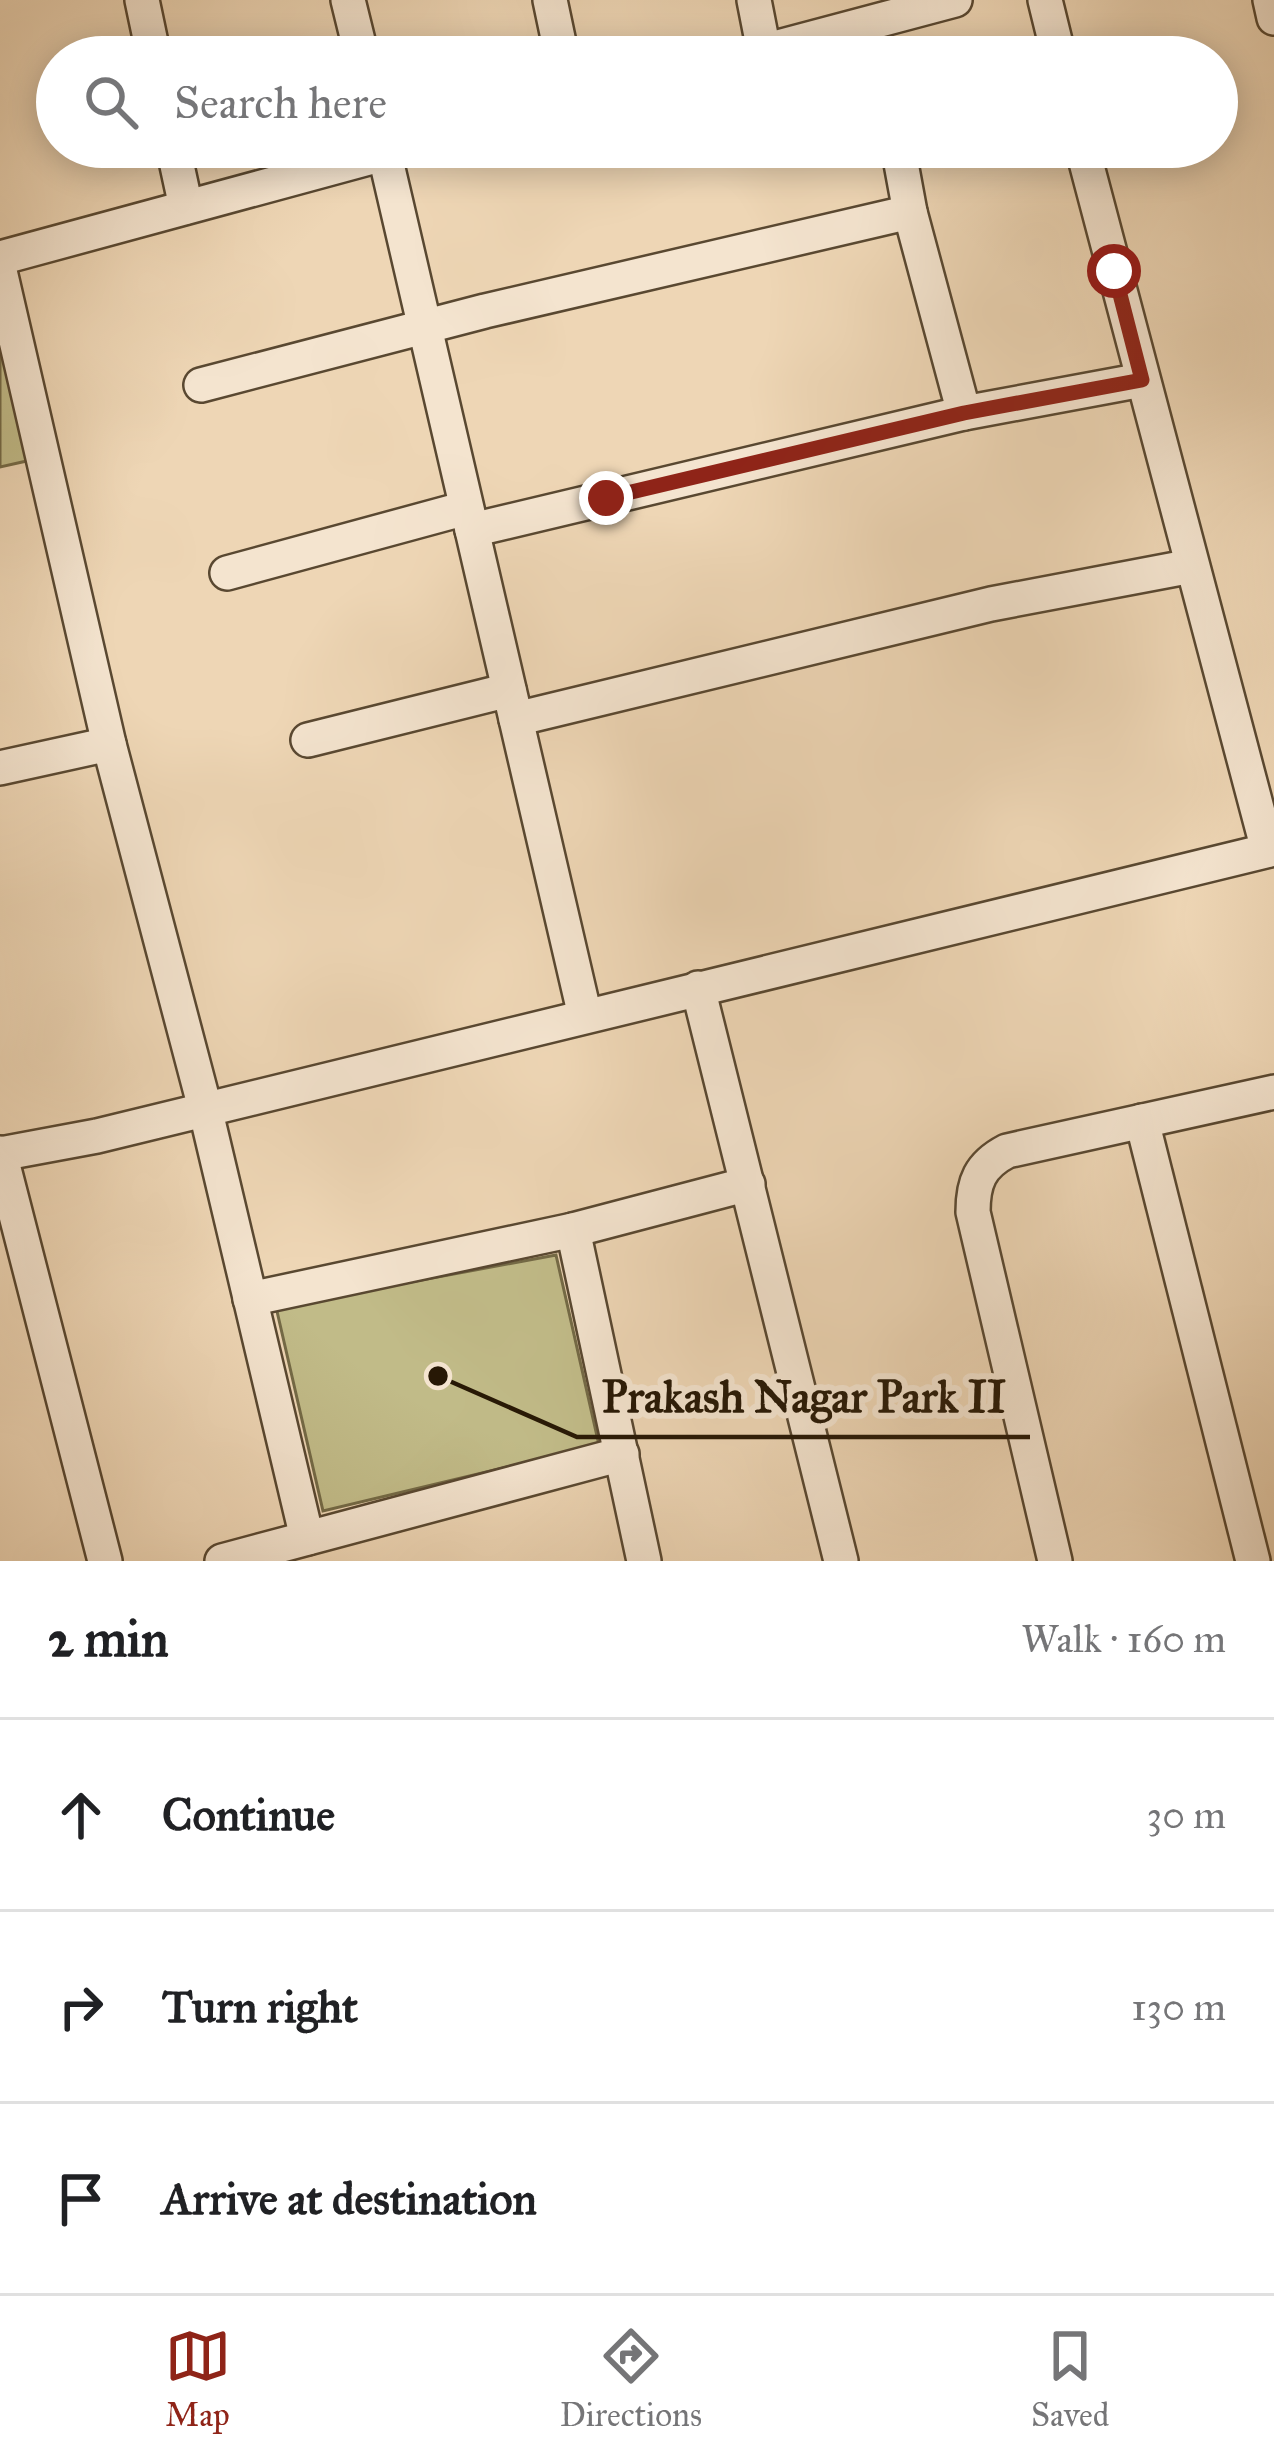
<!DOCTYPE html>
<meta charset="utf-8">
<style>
:root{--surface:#fff;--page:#f2f2f2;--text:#202124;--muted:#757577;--line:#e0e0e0;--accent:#8f2418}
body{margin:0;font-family:"IM FELL Great Primer",serif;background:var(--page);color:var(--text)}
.stop{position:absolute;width:36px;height:36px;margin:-27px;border:9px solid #8f2418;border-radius:50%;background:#fff}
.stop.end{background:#8f2418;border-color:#fff;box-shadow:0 3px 12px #0008}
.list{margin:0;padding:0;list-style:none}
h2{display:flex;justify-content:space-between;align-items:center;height:156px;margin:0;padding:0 48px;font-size:51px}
h2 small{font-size:39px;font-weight:400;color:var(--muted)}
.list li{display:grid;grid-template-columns:78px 1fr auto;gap:36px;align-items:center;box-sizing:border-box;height:192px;padding:0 48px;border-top:3px solid var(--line)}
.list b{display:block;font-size:45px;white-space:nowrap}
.list em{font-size:39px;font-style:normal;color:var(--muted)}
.icon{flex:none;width:66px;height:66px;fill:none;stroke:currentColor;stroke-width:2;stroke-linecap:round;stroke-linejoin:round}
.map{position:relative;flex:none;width:1274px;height:1561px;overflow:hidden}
.search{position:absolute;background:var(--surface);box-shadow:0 6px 30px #0003;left:36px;right:36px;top:36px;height:132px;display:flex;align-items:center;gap:30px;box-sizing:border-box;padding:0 42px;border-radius:66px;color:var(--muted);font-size:45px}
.sheet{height:732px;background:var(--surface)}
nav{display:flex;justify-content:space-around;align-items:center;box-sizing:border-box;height:168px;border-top:3px solid var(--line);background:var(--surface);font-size:33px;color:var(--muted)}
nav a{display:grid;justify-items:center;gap:6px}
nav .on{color:var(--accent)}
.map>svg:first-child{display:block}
</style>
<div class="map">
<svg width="1274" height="1561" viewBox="0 0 1274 1561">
<rect width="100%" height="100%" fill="#eed6b5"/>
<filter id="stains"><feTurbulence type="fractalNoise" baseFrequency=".00167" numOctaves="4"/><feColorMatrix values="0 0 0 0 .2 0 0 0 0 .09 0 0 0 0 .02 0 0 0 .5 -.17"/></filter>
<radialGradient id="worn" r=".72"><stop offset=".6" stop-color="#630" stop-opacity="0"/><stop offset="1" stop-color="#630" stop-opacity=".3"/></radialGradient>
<!-- green -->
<g fill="#c1bb88" stroke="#746a46" stroke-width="3">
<path d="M 0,333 L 31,460 L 0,467 Z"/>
<path d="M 556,1255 L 599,1445 L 323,1511 L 276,1307 Z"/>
</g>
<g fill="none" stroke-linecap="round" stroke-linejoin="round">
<!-- minor casing -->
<g stroke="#594831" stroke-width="38">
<g id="minor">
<path d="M 142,0 L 154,57"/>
<path d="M 348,0 L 362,57"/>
<path d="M 550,0 L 562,57"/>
<path d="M 754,0 L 764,51"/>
<path d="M 1045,0 L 1059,57"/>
<path d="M 1270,0 L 1274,18"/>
<path d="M 741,57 L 955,0"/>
<path d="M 173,147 L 186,207"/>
<path d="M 383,147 L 585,1016"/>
<path d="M 898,147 L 910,212 L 964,413"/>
<path d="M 1082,147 L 1268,850"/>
<path d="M 0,258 L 409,147"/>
<path d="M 0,271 L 109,744 L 205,1108 L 307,1538"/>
<path d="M 201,385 L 485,311 L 910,212"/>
<path d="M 472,530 L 964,413 L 1142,380"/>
<path d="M 227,573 L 466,508"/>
<path d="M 516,719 L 991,604 L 1192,566"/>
<path d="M 308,740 L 509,690"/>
<path d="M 0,768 L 109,744"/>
<path d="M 698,988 L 841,1561"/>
<path d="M 1142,1121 L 1253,1561"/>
<path d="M 0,1153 L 105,1561"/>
<path d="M 0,1154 L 97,1136 L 1274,849"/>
<path d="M 573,1230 L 748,1184"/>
<path d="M 250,1299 L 573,1230 L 644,1561"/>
<path d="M 222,1561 L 622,1454"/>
<path d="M 1055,1561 L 973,1212 C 973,1182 980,1165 1007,1151 L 1274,1092"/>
</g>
</g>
<!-- minor -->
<use href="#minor" stroke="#f4e4cf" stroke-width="33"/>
</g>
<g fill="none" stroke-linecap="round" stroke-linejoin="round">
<!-- route -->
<path stroke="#8f2418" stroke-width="15" d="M 606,498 L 964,413 L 1142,380 L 1114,271"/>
</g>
<!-- callouts -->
<path fill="none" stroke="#271805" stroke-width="4.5" d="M438 1376L577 1437H1030"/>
<circle fill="#271805" stroke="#f4e4cf" stroke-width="4.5" cx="438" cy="1376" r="12"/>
<g font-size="45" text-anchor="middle" font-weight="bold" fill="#271805" stroke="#f4e4cf" stroke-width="12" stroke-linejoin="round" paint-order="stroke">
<text x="804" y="1412">Prakash Nagar Park II</text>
</g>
<rect width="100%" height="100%" filter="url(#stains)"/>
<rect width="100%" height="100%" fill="url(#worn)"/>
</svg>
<div class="stop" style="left:1114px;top:271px"></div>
<div class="stop end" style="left:606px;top:498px"></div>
<div class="search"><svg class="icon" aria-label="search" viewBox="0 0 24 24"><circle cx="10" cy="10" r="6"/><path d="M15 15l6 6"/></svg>Search here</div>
</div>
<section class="sheet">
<h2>2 min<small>Walk · 160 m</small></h2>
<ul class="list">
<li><svg class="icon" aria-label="ahead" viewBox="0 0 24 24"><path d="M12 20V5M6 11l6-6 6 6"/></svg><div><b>Continue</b></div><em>30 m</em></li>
<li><svg class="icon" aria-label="right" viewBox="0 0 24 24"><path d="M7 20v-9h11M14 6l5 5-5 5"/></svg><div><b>Turn right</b></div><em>130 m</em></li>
<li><svg class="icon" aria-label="arrive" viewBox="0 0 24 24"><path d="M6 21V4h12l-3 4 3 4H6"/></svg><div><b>Arrive at destination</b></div></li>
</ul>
</section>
<nav>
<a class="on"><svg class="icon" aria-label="map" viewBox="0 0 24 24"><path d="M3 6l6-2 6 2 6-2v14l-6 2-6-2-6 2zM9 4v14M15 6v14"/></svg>Map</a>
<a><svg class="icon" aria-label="directions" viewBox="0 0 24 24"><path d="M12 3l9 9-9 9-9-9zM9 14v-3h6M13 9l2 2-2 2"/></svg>Directions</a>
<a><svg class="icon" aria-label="saved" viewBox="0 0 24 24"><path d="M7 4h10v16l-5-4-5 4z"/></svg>Saved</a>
</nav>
